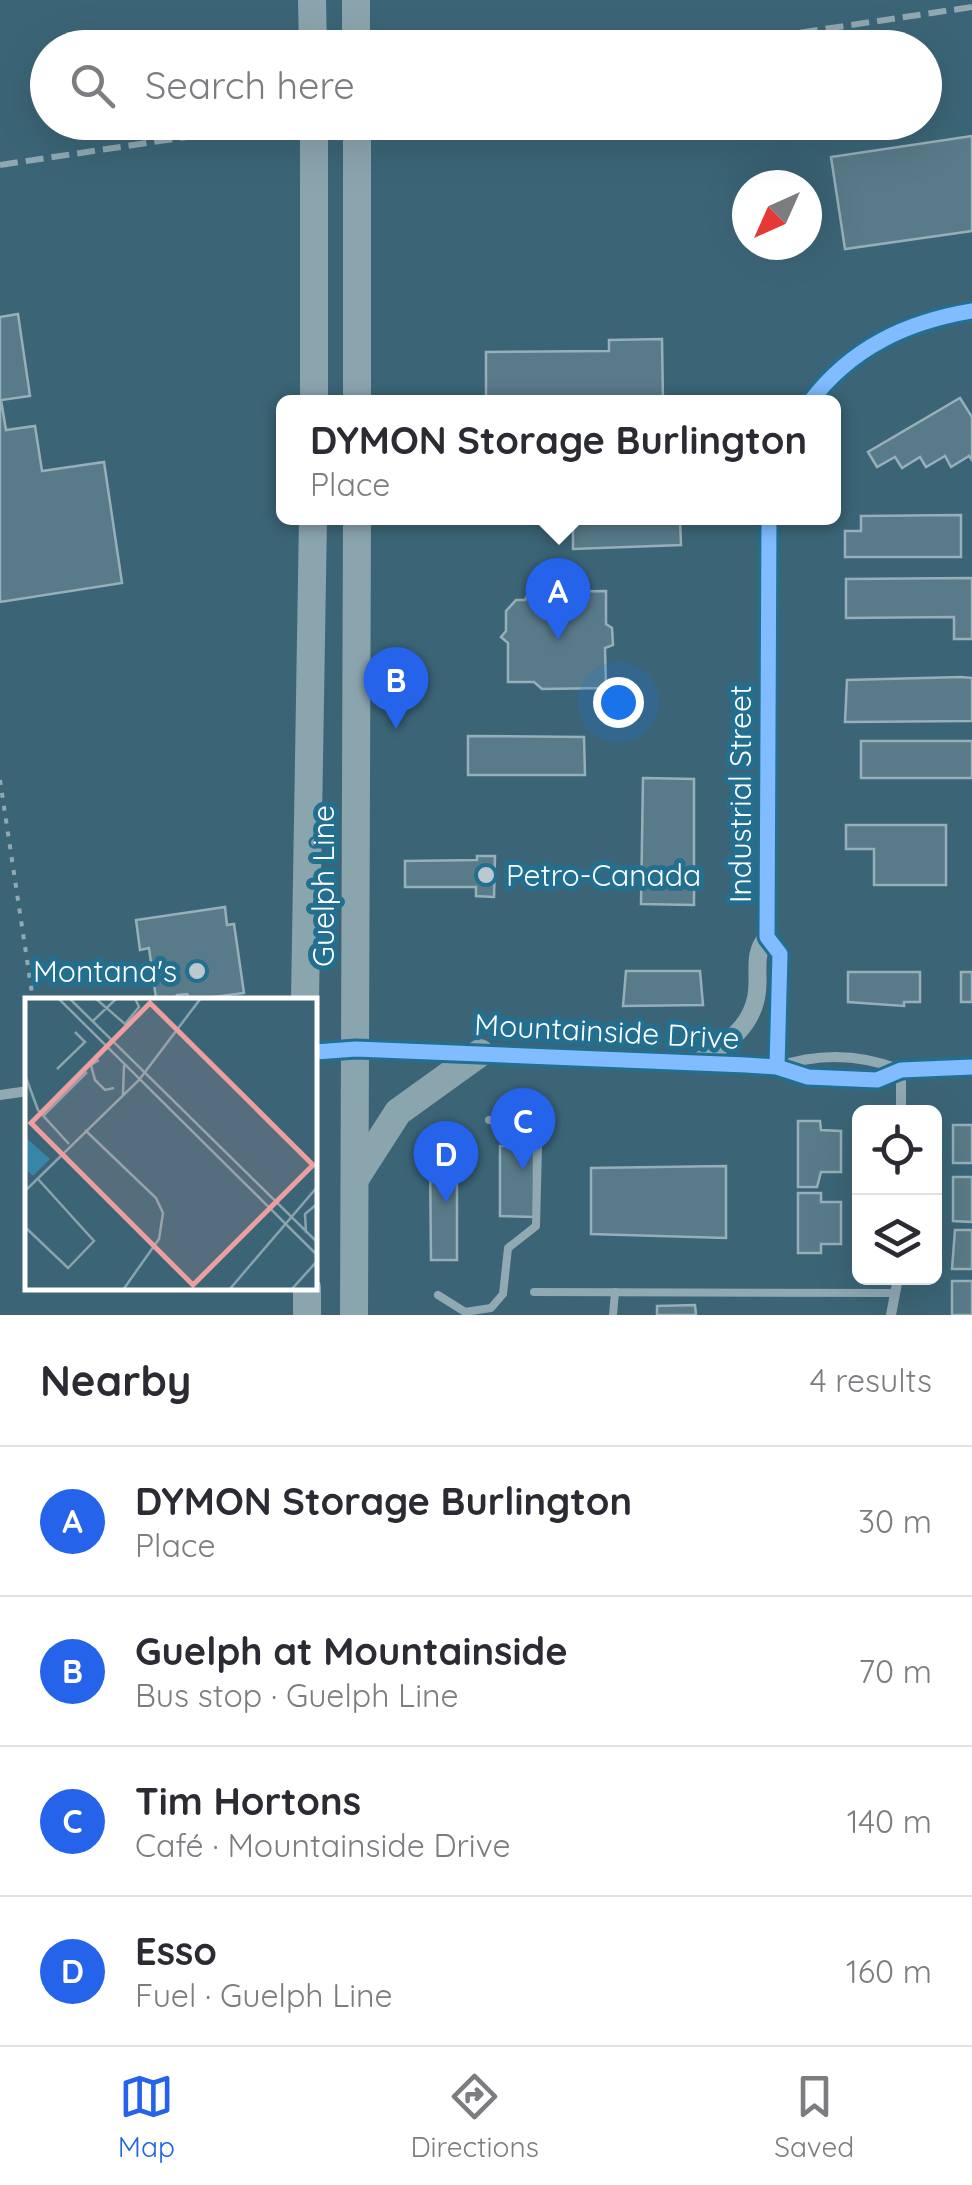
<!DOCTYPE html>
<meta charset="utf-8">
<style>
:root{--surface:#fff;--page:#f7f7f7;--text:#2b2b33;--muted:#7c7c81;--line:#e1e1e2;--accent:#2563eb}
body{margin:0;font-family:Quicksand,sans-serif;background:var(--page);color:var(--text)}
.controls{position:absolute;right:30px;bottom:30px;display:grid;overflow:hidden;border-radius:15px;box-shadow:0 10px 40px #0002}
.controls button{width:90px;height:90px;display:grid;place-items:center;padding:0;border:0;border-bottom:2px solid var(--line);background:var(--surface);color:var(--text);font:50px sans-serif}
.compass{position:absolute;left:732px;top:170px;width:90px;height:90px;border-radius:50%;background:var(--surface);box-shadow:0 10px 40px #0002;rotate:225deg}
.you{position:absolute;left:618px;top:702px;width:35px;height:35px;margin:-25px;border:8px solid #fff;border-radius:50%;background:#1a73e8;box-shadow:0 0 0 15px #1a73e833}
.badge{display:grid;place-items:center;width:65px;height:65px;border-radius:50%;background:var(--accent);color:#fff;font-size:32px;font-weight:700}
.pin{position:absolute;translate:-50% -82px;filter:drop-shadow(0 2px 5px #0008)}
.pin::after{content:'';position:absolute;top:52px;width:35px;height:30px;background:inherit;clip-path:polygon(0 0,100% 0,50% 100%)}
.popup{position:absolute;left:276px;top:395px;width:565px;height:130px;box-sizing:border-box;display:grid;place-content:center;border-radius:15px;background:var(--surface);filter:drop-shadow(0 2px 8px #0005);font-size:32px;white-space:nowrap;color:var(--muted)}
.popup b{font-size:38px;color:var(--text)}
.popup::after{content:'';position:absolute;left:50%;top:100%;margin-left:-20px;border:20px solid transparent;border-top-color:var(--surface)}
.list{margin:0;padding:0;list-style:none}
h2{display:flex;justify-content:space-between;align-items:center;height:130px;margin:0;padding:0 40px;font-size:42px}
h2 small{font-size:32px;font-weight:400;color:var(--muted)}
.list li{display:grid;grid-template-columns:65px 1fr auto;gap:30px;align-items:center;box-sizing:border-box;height:150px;padding:0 40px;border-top:2px solid var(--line)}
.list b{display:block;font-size:38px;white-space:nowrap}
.list p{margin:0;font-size:32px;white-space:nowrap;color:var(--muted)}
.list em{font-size:32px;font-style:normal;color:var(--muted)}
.icon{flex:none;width:55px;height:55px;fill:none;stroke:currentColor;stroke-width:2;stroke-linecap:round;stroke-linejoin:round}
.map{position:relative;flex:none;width:972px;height:1315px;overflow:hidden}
.search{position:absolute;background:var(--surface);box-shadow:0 10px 40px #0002;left:30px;right:30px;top:30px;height:110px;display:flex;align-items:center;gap:25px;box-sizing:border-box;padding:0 35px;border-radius:55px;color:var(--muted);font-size:38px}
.sheet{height:730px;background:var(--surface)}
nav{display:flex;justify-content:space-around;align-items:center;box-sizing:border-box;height:140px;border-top:2px solid var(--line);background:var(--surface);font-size:28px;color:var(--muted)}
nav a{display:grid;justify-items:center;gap:5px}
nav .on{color:var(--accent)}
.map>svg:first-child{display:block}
</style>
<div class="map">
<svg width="972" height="1315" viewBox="0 0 972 1315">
<rect width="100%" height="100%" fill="#3b6577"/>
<!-- building -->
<g fill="#597a88" stroke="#97afb8" stroke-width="2.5">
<path d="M 972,136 L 972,231 L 845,249 L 831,157 Z"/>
<path d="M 18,314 L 30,396 L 1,400 L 6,430 L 35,426 L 42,471 L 104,462 L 122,583 L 0,602 L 0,317 Z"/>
<path d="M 662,339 L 663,402 L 486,402 L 486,352 L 609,351 L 609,340 Z"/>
<path d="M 960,398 L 972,417 L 972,460 L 969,456 L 951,467 L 945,456 L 926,467 L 920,457 L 902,468 L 895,457 L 877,467 L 868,452 Z"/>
<path d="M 961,515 L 961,557 L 845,557 L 845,531 L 861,531 L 861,516 Z"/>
<path d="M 573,518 L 680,518 L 681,545 L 573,549 Z"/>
<path d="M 972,578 L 972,639 L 954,639 L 954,617 L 846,618 L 846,579 Z"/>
<path d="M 606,591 L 606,624 L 612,628 L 613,645 L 605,648 L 606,688 L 542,689 L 534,682 L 508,682 L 508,643 L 501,637 L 506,631 L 506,611 L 516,600 L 525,600 L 529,592 Z"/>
<path d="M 961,677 L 972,678 L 972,721 L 845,722 L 847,680 Z"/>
<path d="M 468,736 L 584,737 L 585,775 L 468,775 Z"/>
<rect x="861" y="741" width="111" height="37"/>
<path d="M 643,778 L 694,779 L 694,905 L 641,904 Z"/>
<path d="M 846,825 L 946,825 L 946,885 L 874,885 L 874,849 L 846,849 Z"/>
<path d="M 477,856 L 495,856 L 494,897 L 476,896 L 476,887 L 405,887 L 405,861 L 477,860 Z"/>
<path d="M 225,907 L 227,925 L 234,924 L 244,993 L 191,1000 L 187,994 L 177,995 L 178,1000 L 156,998 L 149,948 L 140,950 L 136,920 Z"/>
<path d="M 626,971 L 700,971 L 703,1005 L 623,1006 Z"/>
<path d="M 848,972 L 920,972 L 920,1002 L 904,1002 L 904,1006 L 848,1002 Z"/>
<rect x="961" y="972" width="11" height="30"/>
<path d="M 798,1121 L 820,1121 L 821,1130 L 841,1131 L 841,1172 L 821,1172 L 817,1187 L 798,1187 Z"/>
<rect x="953" y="1125" width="19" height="38"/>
<path d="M 500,1146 L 534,1146 L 534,1217 L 500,1216 Z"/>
<path d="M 430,1152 L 457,1152 L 457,1260 L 431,1260 Z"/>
<path d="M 726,1166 L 726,1238 L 591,1234 L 591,1168 Z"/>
<path d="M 953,1177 L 972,1177 L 972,1222 L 953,1221 Z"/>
<path d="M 798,1193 L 821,1193 L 821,1202 L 841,1202 L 841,1244 L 821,1244 L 821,1253 L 798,1253 Z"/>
<path d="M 955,1230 L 972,1230 L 972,1269 L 952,1269 Z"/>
<rect x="952" y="1281" width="20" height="34"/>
<path d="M 695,1305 L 696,1315 L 657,1315 L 657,1306 Z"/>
</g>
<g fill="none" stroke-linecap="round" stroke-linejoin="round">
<!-- path -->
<path stroke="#90a9b3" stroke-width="4" stroke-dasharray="5 8" stroke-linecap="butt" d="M 0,780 L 33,1000"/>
<!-- service -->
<g stroke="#90a9b3" stroke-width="8">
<path d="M 534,1292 L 895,1293"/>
<path d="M 438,1295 L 465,1312 L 491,1308 L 503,1294 L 508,1248 L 536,1226 L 538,1147 L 515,1123 L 489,1120"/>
<path d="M 613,1315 L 615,1292"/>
</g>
<!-- minor -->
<g stroke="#90a9b3" stroke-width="10">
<path d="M 777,1067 L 808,1077 L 877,1080 L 901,1070 L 972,1067"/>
<path d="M 777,1067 C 818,1053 860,1054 901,1070"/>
<path d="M 0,1095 L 28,1091"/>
<path d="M 901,1112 L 901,1070"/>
<path d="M 891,1315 L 898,1278"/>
</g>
<!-- tertiary -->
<g stroke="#90a9b3" stroke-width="18">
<path d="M 810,402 C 851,348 906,322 972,311"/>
<path d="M 315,1052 L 356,1049 L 777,1067 L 780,954 L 767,937 L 769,518"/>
<path d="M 698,1062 C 723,1045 749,1031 756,998 C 761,975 751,956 767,937"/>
</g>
<!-- secondary -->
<g stroke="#8ba5af" stroke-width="28">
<path d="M 312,0 L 313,48"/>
<path d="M 356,0 L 356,48"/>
<path d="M 314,122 L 314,402"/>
<path d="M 357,122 L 357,402"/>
<path d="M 305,1000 L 313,518"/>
<path d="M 355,1179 L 398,1112 L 480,1053"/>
<path d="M 307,1288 L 307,1315"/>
<path d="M 354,1315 L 357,518"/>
</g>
<!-- rail -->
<g stroke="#8fa8b2" stroke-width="6" stroke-dasharray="18 8" stroke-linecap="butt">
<path d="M 697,48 L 972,7"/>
<path d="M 0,165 L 287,122"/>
</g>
<!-- cycleway casing -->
<g stroke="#226f90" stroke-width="21">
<g id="cycleway">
<path d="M 810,402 C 851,348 906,322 972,311"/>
<path d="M 769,518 L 767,937 L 780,954 L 777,1067"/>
<path d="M 315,1052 L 356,1049 L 746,1065 L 777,1067 L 808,1077 L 877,1080 L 901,1070 L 972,1067"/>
</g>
</g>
<!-- cycleway -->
<use href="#cycleway" stroke="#80bcff" stroke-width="15"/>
</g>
<!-- markers -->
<g fill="#bac9cf" stroke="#226f90" stroke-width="4">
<circle cx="486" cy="875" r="10"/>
<circle cx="197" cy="971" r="10"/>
</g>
<g text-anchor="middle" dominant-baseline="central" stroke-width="10" stroke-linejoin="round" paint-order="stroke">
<!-- street labels -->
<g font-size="30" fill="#fff" stroke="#226f90">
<text transform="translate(740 794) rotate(-90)">Industrial Street</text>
<text transform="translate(323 886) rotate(-90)">Guelph Line</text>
<text transform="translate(607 1031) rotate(3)">Mountainside Drive</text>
</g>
<!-- poi labels -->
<g font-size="30" fill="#fff" stroke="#226f90" text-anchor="start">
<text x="506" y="875">Petro-Canada</text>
<text x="177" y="971" text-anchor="end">Montana's</text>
</g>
</g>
<!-- overview -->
<g transform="translate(25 998)">
<rect width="292" height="292" fill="#3b6577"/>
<path d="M 0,139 L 25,161 L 8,178 L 0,170 Z" fill="#3785a7"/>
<path fill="none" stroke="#89a3ad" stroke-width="2.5" d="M 33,0 L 293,258M 44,0 L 293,245M 70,0 L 100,26 L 114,9 L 110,0M 68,23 L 92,0M 74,62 L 66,67 L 70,82 L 80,92 L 89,90M 32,71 L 60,44 L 50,34M 0,77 L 13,112 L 44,146M 98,97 L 99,67M 18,118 L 62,74M 60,132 L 131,200 L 138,215 L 134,241 L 98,292M 0,193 L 114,82 L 176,0M 0,229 L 43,270 L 69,243 L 13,181M 281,235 L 280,216 L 293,205M 204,292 L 293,188M 266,292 L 293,262"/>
<path fill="#ed9e9e" fill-opacity="0.15" stroke="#ed9e9e" stroke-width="5" d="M 125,5 L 288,167 L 168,287 L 6,125 Z"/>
<rect width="292" height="292" fill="none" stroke="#fff" stroke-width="5"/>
</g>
</svg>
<div class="controls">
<button><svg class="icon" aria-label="locate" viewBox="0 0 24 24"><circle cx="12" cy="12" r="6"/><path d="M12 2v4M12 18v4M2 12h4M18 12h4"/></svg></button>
<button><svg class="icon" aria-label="layers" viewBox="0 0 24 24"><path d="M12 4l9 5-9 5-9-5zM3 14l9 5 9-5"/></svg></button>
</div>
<svg class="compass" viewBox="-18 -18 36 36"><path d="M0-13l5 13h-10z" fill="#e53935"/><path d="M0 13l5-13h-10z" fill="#7c7c81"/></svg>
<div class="you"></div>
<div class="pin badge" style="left:558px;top:640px">A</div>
<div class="popup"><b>DYMON Storage Burlington</b>Place</div>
<div class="pin badge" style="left:396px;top:729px">B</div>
<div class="pin badge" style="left:523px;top:1170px">C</div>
<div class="pin badge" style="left:446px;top:1203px">D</div>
<div class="search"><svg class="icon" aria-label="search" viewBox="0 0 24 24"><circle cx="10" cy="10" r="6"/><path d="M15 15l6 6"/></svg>Search here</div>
</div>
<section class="sheet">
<h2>Nearby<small>4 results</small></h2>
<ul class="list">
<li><span class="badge">A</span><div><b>DYMON Storage Burlington</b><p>Place</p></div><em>30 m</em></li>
<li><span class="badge">B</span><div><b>Guelph at Mountainside</b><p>Bus stop · Guelph Line</p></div><em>70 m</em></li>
<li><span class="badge">C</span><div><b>Tim Hortons</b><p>Café · Mountainside Drive</p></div><em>140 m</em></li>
<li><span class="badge">D</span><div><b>Esso</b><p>Fuel · Guelph Line</p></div><em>160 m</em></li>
</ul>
</section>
<nav>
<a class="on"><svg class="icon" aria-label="map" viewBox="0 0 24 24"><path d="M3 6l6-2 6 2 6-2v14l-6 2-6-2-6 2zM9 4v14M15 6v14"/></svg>Map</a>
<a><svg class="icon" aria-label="directions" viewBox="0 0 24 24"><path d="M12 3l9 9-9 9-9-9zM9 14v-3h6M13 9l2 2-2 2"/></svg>Directions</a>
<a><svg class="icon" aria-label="saved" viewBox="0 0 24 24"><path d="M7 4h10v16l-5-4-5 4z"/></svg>Saved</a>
</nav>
